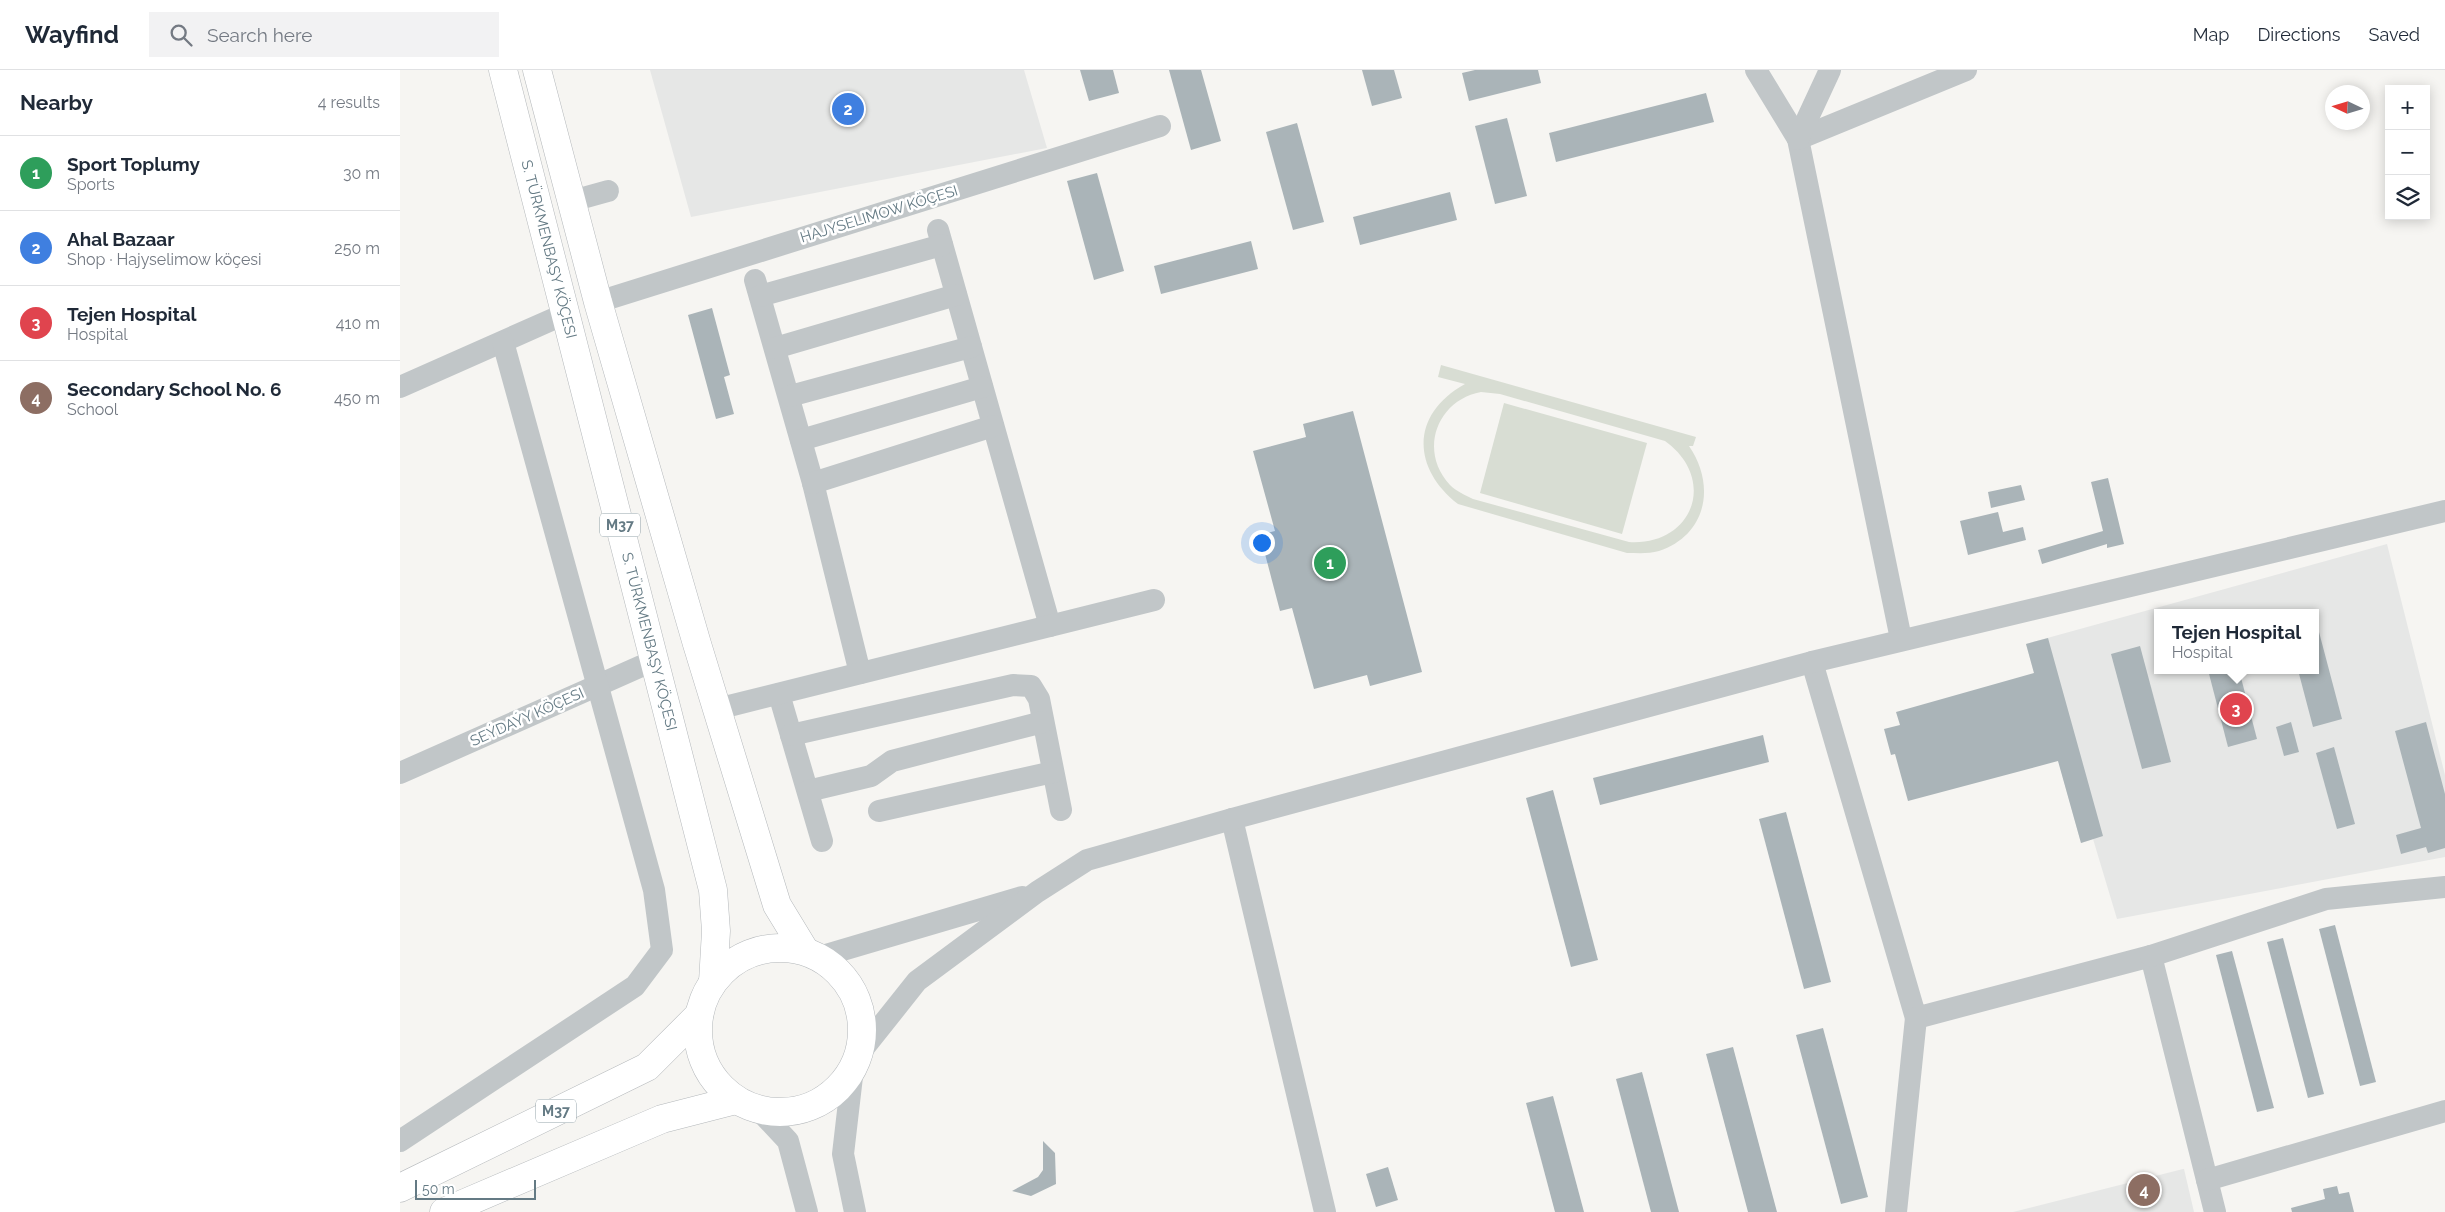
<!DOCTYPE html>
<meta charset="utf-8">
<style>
:root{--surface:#fff;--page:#f2f2f3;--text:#1f2937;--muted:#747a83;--line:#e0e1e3;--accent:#0b8043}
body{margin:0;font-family:Raleway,sans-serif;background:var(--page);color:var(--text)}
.controls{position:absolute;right:15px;top:15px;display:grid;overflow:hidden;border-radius:0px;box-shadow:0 2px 12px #0003}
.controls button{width:45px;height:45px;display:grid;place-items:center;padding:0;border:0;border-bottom:1px solid var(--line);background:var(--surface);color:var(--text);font:25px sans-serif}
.compass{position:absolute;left:1925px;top:15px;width:45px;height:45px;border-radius:50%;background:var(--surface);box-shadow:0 2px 12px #0003;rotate:274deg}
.scale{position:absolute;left:15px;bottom:12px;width:121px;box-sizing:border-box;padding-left:5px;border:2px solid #647a84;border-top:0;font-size:14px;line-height:18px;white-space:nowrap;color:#647a84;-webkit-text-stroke:4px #fff;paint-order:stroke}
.you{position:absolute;left:861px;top:472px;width:18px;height:18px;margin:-12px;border:4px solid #fff;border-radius:50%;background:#1a73e8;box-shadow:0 0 0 8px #1a73e833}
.badge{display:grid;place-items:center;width:32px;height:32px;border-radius:50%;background:var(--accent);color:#fff;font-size:16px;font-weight:700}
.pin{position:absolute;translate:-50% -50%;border:2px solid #fff;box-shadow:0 1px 5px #0006}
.popup{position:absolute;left:1754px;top:539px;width:165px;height:65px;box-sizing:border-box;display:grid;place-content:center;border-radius:0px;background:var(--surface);filter:drop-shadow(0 1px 4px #0005);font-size:16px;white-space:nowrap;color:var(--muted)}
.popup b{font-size:19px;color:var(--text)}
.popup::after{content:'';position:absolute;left:50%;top:100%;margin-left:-10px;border:10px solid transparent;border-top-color:var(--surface)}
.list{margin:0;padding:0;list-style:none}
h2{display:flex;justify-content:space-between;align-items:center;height:65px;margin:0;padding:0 20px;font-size:21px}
h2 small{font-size:16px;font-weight:400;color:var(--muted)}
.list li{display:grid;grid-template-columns:32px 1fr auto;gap:15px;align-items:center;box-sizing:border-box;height:75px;padding:0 20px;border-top:1px solid var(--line)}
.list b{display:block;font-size:19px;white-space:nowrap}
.list p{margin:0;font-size:16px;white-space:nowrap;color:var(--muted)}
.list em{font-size:16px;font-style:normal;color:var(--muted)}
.icon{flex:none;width:28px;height:28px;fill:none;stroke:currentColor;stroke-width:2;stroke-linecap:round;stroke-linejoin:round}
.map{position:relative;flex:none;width:2045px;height:1142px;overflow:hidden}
header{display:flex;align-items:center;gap:30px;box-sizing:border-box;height:70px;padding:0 25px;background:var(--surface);border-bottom:1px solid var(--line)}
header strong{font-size:24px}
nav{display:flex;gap:28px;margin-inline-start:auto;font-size:18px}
.search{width:350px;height:45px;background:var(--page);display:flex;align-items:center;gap:12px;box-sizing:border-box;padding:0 18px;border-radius:0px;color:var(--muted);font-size:19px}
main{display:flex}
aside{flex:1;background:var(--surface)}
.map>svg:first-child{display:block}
</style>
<header>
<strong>Wayfind</strong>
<div class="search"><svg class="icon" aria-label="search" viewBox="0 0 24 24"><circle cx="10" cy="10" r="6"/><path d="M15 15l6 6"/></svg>Search here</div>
<nav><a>Map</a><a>Directions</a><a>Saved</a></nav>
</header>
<main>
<aside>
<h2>Nearby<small>4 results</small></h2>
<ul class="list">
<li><span class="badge" style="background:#2e9e5b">1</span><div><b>Sport Toplumy</b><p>Sports</p></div><em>30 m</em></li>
<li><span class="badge" style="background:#3f7fe0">2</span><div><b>Ahal Bazaar</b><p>Shop · Hajyselimow köçesi</p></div><em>250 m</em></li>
<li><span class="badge" style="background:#e0444e">3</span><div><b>Tejen Hospital</b><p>Hospital</p></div><em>410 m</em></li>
<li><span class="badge" style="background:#8d6e63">4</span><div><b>Secondary School No. 6</b><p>School</p></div><em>450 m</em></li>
</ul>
</aside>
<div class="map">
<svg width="2045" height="1142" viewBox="0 0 2045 1142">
<rect width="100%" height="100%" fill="#f6f5f2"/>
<!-- built -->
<g fill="#e6e7e6" fill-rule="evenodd">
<path d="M 250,0 L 624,0 L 647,78 L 291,147 Z"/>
<path d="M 1987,474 L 2045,705 L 2045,787 L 1717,849 L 1693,769 L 1681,773 L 1626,574 ZM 1757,543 L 1915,543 L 1915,600 L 1757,600 Z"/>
<path d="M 1784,1099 L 1794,1142 L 1613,1142 L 1783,1099 Z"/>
</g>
<!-- green -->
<g fill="#d8ddd3" fill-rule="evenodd">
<path d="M 1041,295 L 1296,367 L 1293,376 L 1289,376 C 1316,415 1307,465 1259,481 C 1249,484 1238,483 1227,483 L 1058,434 C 1011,397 1011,344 1065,314 L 1038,307 ZM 1081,322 L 1100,324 L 1265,371 C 1318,409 1293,476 1229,472 L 1073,429 C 1065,425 1056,421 1050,415 C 1018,381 1037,330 1081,322 Z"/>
<path d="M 1104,333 L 1247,373 L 1222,464 L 1080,423 Z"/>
</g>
<!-- building -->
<g fill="#aab4b8">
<path d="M 680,0 L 713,0 L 719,23 L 689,31 Z"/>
<path d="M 769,0 L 801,0 L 821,71 L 791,80 Z"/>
<path d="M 962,0 L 994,0 L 1002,28 L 972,36 Z"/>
<path d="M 1075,0 L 1138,0 L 1141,13 L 1069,31 L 1062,3 Z"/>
<path d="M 1306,23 L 1314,52 L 1156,92 L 1149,63 Z"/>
<path d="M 1107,48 L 1127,126 L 1095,134 L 1075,56 Z"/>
<path d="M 897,53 L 924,152 L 893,160 L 866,62 Z"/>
<path d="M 697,103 L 724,201 L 694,210 L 667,111 Z"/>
<path d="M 1050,122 L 1057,150 L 960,175 L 953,147 Z"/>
<path d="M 851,171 L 858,199 L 761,224 L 754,196 Z"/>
<path d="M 312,238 L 330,305 L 324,307 L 334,344 L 316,349 L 288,245 Z"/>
<path d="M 953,341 L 1022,602 L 970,616 L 967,605 L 914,619 L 892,538 L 880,541 L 860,465 L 875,461 L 853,381 L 906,367 L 903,354 Z"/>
<path d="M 1708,408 L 1724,474 L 1707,478 L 1707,474 L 1642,494 L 1638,480 L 1703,461 L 1691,412 Z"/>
<path d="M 1621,415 L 1625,430 L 1591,438 L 1588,422 Z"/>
<path d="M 1598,442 L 1603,462 L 1623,457 L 1626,470 L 1568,485 L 1560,451 Z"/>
<path d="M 1919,562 L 1942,649 L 1913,657 L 1898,600 L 1915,600 L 1915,563 Z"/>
<path d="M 1648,568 L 1703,766 L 1681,773 L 1658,691 L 1508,731 L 1495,684 L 1491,685 L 1484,659 L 1500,655 L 1496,642 L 1634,603 L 1626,574 Z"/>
<path d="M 1740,576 L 1771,692 L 1742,699 L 1711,584 Z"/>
<path d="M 1808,600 L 1839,600 L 1857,669 L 1828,677 Z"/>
<path d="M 1891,652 L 1899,682 L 1884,686 L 1876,657 Z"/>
<path d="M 2026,652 L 2045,724 L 2045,778 L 2028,783 L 2026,777 L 2001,784 L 1996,765 L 2021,758 L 1995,661 Z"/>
<path d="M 1363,665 L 1369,692 L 1200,735 L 1193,708 Z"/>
<path d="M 1934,677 L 1955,754 L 1937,759 L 1916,683 Z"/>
<path d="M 1153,720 L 1198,890 L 1171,897 L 1126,728 Z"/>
<path d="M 1386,742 L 1431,912 L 1404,919 L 1359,749 Z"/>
<path d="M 1935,855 L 1976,1012 L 1960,1016 L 1919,859 Z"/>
<path d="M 1883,868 L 1924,1024 L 1908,1028 L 1867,872 Z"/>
<path d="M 1832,881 L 1874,1038 L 1857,1042 L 1816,885 Z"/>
<path d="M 1423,958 L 1468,1127 L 1441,1134 L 1396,965 Z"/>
<path d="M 1333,977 L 1377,1142 L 1348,1142 L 1306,984 Z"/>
<path d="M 1242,1002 L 1279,1142 L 1251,1142 L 1216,1009 Z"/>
<path d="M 1153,1026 L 1184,1142 L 1155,1142 L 1126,1033 Z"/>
<path d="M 643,1071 L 655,1083 L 656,1114 L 631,1126 L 612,1121 L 638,1107 L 643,1100 Z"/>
<path d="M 988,1097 L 998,1130 L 976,1137 L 966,1104 Z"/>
<path d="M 1937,1116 L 1939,1124 L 1949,1122 L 1954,1142 L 1892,1142 L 1891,1138 L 1925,1129 L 1923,1119 Z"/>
</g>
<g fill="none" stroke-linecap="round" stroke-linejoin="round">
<!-- highway casing -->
<g stroke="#b4b8bb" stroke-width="29">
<g id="highway">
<path id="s1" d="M 103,0 L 313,820 L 316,861 L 313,912"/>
<path d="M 137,0 L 198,232 L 297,574 L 377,835 L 405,881"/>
<circle cx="380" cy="960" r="82"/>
<path d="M 0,1118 L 247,997 L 299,945"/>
<path d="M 44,1142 L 262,1049 L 336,1030"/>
</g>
</g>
<!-- minor -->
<g stroke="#c1c6c8" stroke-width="22">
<path d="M 1356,0 L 1398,69 L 1501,569"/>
<path d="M 1398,69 L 1566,0"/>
<path d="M 1398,69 L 1430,0"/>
<path d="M 172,131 L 208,121"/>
<path d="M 538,160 L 650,556"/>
<path d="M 355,210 L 413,413 L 460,603"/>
<path d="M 360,226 L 542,175"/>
<path d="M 198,232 L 760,56"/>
<path d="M 375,278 L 556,225"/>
<path d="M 0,317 L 167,243"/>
<path d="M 390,326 L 571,277"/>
<path d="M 401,370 L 582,317"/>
<path d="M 413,413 L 593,356"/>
<path d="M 1412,592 L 1516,948 L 1751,886 L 1815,1142"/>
<path d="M 379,624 L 422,771"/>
<path d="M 317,639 L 754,530"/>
<path d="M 391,665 L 613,615 L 631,616 L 639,629 L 661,740"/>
<path d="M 0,703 L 255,590"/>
<path d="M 408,721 L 471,706 L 492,691 L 643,652"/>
<path d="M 479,741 L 653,702"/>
<path d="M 832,749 L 925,1142"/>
<path d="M 1751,886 L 1926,829 L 2045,817"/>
<path d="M 419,887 L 622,827"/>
<path d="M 459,984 L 517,911 L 637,822 L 687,790 L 832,749 L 1412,592 L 2045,441"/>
<path d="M 453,998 L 443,1084 L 455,1142"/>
<path d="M 359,1040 L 388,1071 L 407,1142"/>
<path d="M 0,1071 L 235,916 L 262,880 L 254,820 L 103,272"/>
<path d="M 1807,1110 L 2045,1041"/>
<path d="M 1496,1142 L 1516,948"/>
</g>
<!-- highway -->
<use href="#highway" stroke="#fff" stroke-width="28"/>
</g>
<g text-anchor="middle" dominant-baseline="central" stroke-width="5" stroke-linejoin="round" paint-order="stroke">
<!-- shield labels -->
<g fill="#fff" stroke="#92a2a9" stroke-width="1">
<rect x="200" y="443.5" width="40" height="23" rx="4"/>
<rect x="136" y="1029.5" width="40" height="23" rx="4"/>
</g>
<g font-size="14" font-weight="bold" fill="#647a84">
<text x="220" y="455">M37</text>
<text x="156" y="1041">M37</text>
</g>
<!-- street labels -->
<g font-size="15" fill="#647a84" stroke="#fff">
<text transform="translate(479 144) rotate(-17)">HAJYSELIMOW KÖÇESI</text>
<text stroke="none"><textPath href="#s1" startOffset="185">S. TÜRKMENBAŞY KÖÇESI</textPath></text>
<text stroke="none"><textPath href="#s1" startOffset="590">S. TÜRKMENBAŞY KÖÇESI</textPath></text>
<text transform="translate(127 647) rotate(-24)">SEÝDAÝY KÖÇESI</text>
</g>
</g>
</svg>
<div class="controls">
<button>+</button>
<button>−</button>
<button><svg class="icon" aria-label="layers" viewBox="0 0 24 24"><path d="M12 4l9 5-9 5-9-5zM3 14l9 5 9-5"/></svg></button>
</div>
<svg class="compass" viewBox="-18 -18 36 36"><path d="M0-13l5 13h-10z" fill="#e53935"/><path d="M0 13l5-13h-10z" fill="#747a83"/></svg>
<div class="scale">50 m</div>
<div class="you"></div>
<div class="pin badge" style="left:930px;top:493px;background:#2e9e5b">1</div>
<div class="pin badge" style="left:448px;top:39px;background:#3f7fe0">2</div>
<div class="pin badge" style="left:1836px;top:639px;background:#e0444e">3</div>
<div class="popup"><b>Tejen Hospital</b>Hospital</div>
<div class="pin badge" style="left:1744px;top:1120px;background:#8d6e63">4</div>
</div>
</main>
